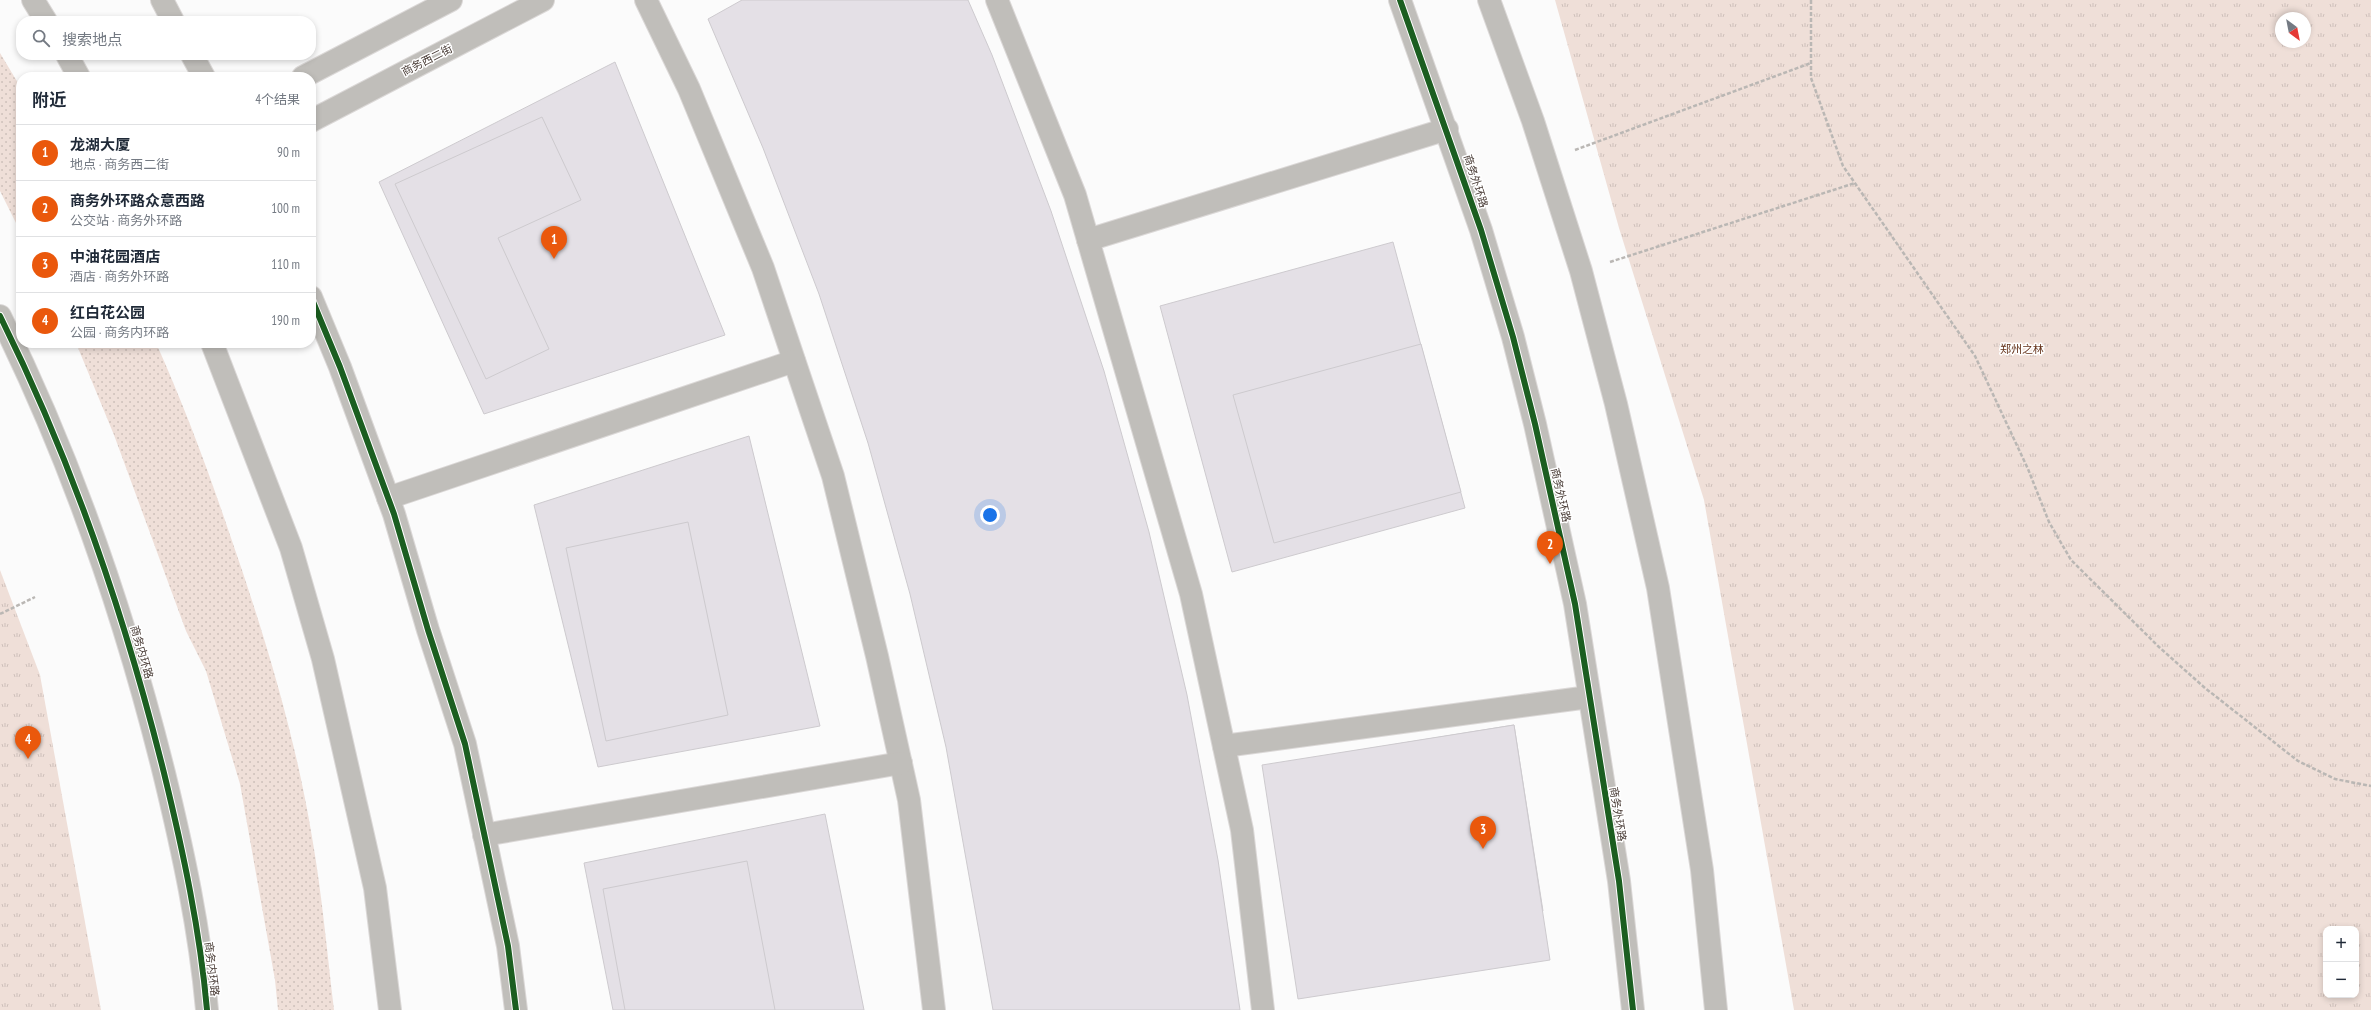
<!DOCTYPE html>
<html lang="zh">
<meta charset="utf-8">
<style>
:root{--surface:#fff;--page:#f6f6f7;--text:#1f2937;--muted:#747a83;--line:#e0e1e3;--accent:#ea580c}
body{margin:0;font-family:"PT Sans Narrow","Noto Sans SC",sans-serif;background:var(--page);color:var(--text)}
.controls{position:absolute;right:12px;bottom:12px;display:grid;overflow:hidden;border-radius:8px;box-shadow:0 2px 6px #0003}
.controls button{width:36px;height:36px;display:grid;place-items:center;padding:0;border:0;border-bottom:1px solid var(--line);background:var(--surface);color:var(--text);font:20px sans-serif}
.compass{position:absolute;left:2275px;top:12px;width:36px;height:36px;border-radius:50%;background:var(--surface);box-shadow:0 2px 6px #0003;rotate:148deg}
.you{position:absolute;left:990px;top:515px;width:14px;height:14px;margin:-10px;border:3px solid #fff;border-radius:50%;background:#1a73e8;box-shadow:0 0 0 6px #1a73e833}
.badge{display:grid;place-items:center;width:26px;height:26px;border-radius:50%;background:var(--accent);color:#fff;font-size:13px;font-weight:700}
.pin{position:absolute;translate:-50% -33px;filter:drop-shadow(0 1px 2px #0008)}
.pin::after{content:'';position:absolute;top:21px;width:14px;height:12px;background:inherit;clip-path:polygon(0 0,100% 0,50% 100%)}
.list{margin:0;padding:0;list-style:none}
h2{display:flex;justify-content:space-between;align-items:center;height:52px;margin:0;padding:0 16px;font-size:17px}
h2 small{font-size:13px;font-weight:400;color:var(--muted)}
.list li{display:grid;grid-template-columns:26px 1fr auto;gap:12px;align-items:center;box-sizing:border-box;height:56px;padding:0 16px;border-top:1px solid var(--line)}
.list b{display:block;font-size:15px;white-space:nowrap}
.list p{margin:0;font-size:13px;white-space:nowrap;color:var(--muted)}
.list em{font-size:13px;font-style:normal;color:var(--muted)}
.icon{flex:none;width:22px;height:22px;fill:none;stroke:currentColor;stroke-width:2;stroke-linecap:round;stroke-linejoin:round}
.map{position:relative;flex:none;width:2371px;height:1010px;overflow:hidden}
.search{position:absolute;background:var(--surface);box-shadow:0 2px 6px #0003;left:16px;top:16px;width:300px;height:44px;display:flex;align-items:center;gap:10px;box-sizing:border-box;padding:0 14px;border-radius:16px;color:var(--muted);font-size:15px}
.panel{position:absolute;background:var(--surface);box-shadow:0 2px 6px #0003;left:16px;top:72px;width:300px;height:276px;border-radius:16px}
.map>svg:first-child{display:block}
</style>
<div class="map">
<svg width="2371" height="1010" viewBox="0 0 2371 1010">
<defs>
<pattern id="grass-dots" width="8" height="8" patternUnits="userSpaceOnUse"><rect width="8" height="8" fill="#efdfd8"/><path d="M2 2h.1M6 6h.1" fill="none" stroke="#cec0ba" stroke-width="1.8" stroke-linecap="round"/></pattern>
<pattern id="park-tufts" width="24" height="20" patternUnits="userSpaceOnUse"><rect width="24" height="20" fill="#efdfd8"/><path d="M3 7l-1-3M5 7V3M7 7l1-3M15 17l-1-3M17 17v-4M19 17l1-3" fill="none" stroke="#cec0ba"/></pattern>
</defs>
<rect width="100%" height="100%" fill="#fbfbfb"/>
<!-- grass -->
<g fill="url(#grass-dots)">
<path d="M 0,53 L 21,88 L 21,233 L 0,191 Z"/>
<path d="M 76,343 L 156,343 C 184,405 208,470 230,535 C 264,633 295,734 312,837 C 322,894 327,952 334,1010 L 278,1010 L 275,980 L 240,784 L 206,671 L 186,631 L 114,435 Z"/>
</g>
<!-- park -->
<g fill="url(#park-tufts)" fill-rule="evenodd">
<path d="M 1555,0 L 2371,0 L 2371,1010 L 1794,1010 L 1704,500 L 1619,228 ZM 2281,18 L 2305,18 L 2305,42 L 2281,42 ZM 2326,929 L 2356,929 L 2356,995 L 2326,995 Z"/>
<path d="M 0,570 L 40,675 L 101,1010 L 0,1010 Z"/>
</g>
<!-- building -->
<g fill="#e4e0e6" stroke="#cdcace">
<path d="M 742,0 L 968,0 L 992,55 L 1051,211 L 1104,371 L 1149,532 L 1187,695 L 1218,860 L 1240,1010 L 993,1010 L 946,747 L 910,594 L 868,443 L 819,294 L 763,148 L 708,19 Z"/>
<path d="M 615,62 L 725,335 L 484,414 L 379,182 Z"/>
<path d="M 542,117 L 581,200 L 498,238 L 549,349 L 486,379 L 395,184 Z"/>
<path d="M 1393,242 L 1465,508 L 1232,572 L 1160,306 Z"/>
<path d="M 1421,344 L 1461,492 L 1274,543 L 1233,395 Z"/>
<path d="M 749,436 L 820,726 L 598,767 L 534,505 Z"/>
<path d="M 688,522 L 728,715 L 606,741 L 566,548 Z"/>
<path d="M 1514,725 L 1543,911 L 1370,938 L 1342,753 Z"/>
<path d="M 1514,725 L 1550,960 L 1298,999 L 1262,765 Z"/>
<path d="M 825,814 L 864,1010 L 613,1010 L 584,863 Z"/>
<path d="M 747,861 L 775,1010 L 625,1010 L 603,889 Z"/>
</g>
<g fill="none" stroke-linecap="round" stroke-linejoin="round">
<!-- minor casing -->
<g stroke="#dbd8d7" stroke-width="24">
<g id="minor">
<path d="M 33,0 L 46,21"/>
<path d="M 162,0 L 173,21"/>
<path d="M 646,0 L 689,89 L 763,268 L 833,476 L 877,656 L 909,800 L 934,1010"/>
<path d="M 997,0 L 1075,195 L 1191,594 L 1242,830 L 1263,1010"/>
<path d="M 1400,0 L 1481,230 L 1513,337 L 1535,424 L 1575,604 L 1619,881 L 1633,1010"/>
<path d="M 1489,0 L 1533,121 L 1581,271 L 1616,404 L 1658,588 L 1702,870 L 1716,1010"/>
<path d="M 67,55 L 79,77"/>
<path d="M 192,55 L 204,77"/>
<path d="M 303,77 L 451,0"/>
<path d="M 311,121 L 543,0"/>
<path d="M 1088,240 L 1447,129"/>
<path d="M 311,297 L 340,367 L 394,514 L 428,630 L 465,744 L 508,946 L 516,1010"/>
<path d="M 0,316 C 72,461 125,616 164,773 C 183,851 200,930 207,1010"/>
<path d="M 212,343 L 291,548 L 323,659 L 375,888 L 390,1010"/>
<path d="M 388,498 L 794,361"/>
<path d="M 1224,746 L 1589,697"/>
<path d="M 484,835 L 901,763"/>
</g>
</g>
<!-- path -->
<g stroke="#bab7b4" stroke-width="2.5" stroke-dasharray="4 2" stroke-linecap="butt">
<path d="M 1811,0 L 1811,78 L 1843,166 L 1975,356 L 2028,469 L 2049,522 L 2071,560 L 2159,647 L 2205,688 L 2298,761 L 2335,779 L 2371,786"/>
<path d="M 1575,150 L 1811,63"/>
<path d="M 1610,262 L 1855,183"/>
<path d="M 0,614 L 35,597"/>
</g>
<!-- minor -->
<use href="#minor" stroke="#c0beba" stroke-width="22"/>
<!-- cycleway casing -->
<g stroke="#fff" stroke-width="8">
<g id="cycleway">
<path d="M 1400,0 L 1481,230 L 1513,337 L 1535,424 L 1575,604 L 1619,881 L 1633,1010"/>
<path d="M 311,297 L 340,367 L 394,514 L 428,630 L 465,744 L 508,946 L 516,1010"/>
<path d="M 0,316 C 72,461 125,616 164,773 C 183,851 200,930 207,1010"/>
</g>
</g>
<!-- cycleway -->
<use href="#cycleway" stroke="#1b5e20" stroke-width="6"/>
</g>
<g text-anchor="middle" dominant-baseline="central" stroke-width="3" stroke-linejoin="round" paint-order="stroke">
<!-- street labels -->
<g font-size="11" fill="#473a34" stroke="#fff">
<text transform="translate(427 60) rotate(-27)">商务西二街</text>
<text transform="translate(1476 181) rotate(72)">商务外环路</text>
<text transform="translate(1561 495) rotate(77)">商务外环路</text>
<text transform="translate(142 652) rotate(74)">商务内环路</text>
<text transform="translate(1618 814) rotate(81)">商务外环路</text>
<text transform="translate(212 969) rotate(83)">商务内环路</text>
</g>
<!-- park labels -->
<g font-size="11" fill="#612e15" stroke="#fff">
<text x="2022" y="349">郑州之林</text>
</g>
</g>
</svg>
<div class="controls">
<button>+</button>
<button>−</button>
</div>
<svg class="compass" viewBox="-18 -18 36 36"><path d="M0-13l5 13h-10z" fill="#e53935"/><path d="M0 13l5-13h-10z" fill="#747a83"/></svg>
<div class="you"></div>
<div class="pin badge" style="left:554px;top:259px">1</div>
<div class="pin badge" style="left:1550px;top:564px">2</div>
<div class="pin badge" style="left:1483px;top:849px">3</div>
<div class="pin badge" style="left:28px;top:759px">4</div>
<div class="search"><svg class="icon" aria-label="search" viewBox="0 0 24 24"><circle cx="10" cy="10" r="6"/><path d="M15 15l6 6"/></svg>搜索地点</div>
<section class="panel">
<h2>附近<small>4个结果</small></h2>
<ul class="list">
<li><span class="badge">1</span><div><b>龙湖大厦</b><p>地点 · 商务西二街</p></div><em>90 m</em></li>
<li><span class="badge">2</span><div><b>商务外环路众意西路</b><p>公交站 · 商务外环路</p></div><em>100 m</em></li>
<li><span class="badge">3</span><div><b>中油花园酒店</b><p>酒店 · 商务外环路</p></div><em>110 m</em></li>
<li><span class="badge">4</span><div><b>红白花公园</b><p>公园 · 商务内环路</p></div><em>190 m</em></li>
</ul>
</section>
</div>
